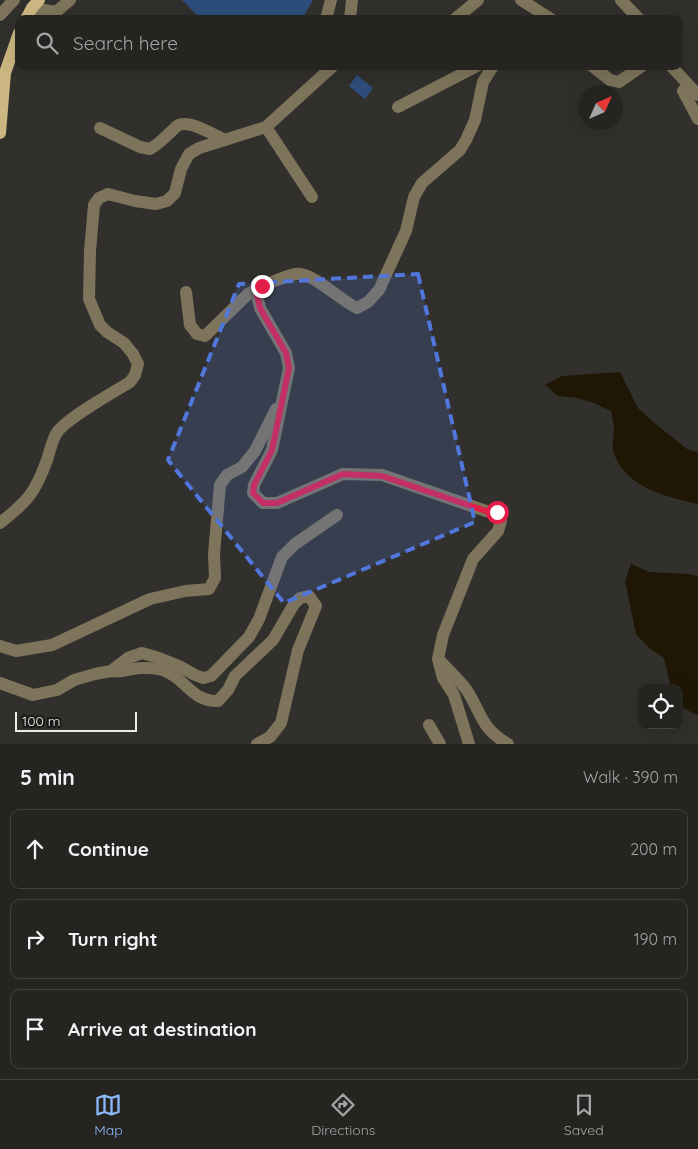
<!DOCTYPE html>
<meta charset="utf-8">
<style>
:root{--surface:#252421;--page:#31302e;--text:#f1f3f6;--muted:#a3a4a5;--line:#42413f;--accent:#8bb9fc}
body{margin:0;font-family:Quicksand,sans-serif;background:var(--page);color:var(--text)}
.controls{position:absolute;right:15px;bottom:15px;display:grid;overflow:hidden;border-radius:10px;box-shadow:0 5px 20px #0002}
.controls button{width:45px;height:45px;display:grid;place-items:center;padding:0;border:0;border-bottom:1px solid var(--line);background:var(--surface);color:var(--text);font:25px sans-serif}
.compass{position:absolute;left:578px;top:85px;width:45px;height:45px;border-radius:50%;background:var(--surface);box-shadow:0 5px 20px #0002;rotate:45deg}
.scale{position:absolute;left:15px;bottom:12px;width:122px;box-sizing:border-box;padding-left:5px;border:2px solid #edecea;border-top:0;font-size:14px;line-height:18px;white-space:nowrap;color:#edecea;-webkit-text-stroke:4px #191816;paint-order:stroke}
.stop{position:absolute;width:15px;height:15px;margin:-11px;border:4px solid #e11d48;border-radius:50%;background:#fff}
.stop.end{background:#e11d48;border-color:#fff;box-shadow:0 1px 5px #0008}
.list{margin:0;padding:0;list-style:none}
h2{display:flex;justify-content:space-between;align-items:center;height:65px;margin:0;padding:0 20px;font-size:21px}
h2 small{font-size:16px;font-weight:400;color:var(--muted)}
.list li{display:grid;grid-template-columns:32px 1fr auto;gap:15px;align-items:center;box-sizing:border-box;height:80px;margin:0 10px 10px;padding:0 10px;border:1px solid var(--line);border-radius:10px}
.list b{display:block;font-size:19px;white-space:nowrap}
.list em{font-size:16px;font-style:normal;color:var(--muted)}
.icon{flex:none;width:28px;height:28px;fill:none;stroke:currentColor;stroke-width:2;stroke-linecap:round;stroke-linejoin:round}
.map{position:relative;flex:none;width:698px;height:744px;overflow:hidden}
.search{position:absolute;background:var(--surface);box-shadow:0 5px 20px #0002;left:15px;right:15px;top:15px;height:55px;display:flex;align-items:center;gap:12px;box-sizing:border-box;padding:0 18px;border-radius:10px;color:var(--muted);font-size:19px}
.sheet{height:335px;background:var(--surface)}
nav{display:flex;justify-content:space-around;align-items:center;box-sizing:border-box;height:70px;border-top:1px solid var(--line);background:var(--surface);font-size:14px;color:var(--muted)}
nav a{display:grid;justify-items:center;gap:2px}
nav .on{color:var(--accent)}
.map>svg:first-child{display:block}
</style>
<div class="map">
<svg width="698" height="744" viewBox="0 0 698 744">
<rect width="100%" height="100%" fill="#31302c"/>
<!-- water -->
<g fill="#1f1704">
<path d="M 620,372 L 638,408 L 652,421 L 687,449 L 698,452 L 698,504 C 666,497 623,487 613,450 C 612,444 614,437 614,431 C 614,424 612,418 611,411 L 594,403 L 577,398 L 558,396 L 545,385 L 562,376 Z"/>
<path d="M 631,564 L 649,572 L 687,574 L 698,576 L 698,715 C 681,708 679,707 679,688 L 671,688 L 664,658 L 649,648 L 636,634 L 625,581 Z"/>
</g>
<!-- building -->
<g fill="#2d4e7c">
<path d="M 182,0 L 313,0 L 302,19 L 201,19 Z"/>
<path d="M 357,75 L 373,88 L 365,99 L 349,86 Z"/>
</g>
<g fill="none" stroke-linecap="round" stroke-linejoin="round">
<!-- minor -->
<g stroke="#7e745b" stroke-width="12">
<path d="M 521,0 L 551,19"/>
<path d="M 621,0 L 639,19"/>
<path d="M 32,8 L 56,12 L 70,0"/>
<path d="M 0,15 L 14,0"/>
<path d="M 326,19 L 331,0"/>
<path d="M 350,19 L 352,0"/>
<path d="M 455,19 L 478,0"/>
<path d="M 592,66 L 610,80 L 619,82 L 642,66"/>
<path d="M 671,66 L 698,95"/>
<path d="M 688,85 L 683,91 L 698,119"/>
<path d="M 398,107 L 477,66"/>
<path d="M 266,127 L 312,197"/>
<path d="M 100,128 L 140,147 L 150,149 C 161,143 168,134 177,126 C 188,118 214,135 225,140"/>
<path d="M 186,292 L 190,325 L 197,334 L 205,336 L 248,294 L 262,286"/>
<path d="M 0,523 C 28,501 35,493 47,460 C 50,451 52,439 58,431 C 72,415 111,394 130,382 L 135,375 L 138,364 L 133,354 L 124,343 L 107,332 L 100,325 L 89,299 L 90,251 L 94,205 L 99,198 L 108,194 L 135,201 L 156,204 L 167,201 L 175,193 L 181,169 L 189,154 L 199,148 L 266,127 L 333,66"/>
<path d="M 0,646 L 16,651 L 52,645 L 150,599 L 185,591 L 209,589 L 215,578 L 214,554 L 220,485 L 227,475 L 242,467 L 255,451 L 276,409"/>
<path d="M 439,660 C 448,669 458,679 466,689 C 482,713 480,728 508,744"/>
<path d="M 111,671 C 120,673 124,670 133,669 C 141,667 157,668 165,671 C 186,679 192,702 218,701 L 228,690 L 235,676 L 273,640 L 294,604 L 300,598 L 309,596 L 316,606 L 298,650 L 281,723 L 270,737 L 257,744"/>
<path d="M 0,683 L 33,695 L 57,690 L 74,680 L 95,674 L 111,671 L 128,658 L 142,653 L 159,658 L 179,666 L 195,675 L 203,678 L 211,676 L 249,637 L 259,619 L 282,557 L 295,544 L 337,515"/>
<path d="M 429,725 L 440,744"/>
<path d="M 469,744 L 454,695 L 443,678 L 438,659 L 443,635 L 473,559 L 498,531 L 501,521 L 497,512 L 486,511 L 382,475 L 343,474 L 277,503 L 263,503 L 253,493 L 254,485 L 272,450 L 289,368 L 286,353 L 260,308 L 257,295 L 262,286 C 273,282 285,276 296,274 C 311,271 341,301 357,308 L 368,302 L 379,290 L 406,231 L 414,197 L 422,183 L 460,150 L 466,140 L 475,120 L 483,82 L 493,66"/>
</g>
<!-- major -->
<g stroke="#ccb782" stroke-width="12">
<path d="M 26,19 L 32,8 L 39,0"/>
<path d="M 0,133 L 5,73 L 19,33"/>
</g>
</g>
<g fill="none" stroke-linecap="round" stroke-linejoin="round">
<!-- route -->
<path stroke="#e11d48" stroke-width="6" d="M 262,286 L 257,295 L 260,308 L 286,353 L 289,368 L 272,450 L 254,485 L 253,493 L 263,503 L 277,503 L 343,474 L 382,476 L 486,511 L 497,512"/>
</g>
<!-- marked area -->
<path fill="#5176dc" fill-opacity="0.2" stroke="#5176dc" stroke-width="4" stroke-dasharray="10 6" stroke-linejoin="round" d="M 418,274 L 475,522 L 284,603 L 168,460 L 239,284 Z"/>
</svg>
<div class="controls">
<button><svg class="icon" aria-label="locate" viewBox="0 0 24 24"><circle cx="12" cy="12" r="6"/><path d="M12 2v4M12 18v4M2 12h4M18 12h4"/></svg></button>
</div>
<svg class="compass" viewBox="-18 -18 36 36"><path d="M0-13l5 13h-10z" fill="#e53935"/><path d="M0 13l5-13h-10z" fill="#a3a4a5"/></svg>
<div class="scale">100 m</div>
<div class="stop" style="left:497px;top:512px"></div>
<div class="stop end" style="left:262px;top:286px"></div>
<div class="search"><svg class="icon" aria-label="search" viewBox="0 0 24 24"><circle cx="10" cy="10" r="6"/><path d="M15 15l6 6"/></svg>Search here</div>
</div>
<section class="sheet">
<h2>5 min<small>Walk · 390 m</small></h2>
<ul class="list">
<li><svg class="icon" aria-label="ahead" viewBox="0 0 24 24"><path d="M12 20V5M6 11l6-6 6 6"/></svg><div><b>Continue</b></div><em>200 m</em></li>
<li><svg class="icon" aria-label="right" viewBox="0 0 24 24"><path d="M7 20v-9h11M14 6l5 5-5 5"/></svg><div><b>Turn right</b></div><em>190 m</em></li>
<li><svg class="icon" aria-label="arrive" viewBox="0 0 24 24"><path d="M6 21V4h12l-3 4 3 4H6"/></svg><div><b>Arrive at destination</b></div></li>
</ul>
</section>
<nav>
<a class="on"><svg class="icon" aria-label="map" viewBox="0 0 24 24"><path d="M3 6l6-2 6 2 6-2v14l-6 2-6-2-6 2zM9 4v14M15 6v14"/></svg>Map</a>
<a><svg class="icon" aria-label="directions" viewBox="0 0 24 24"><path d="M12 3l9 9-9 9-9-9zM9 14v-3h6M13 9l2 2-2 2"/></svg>Directions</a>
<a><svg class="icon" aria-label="saved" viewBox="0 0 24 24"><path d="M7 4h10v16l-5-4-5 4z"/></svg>Saved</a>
</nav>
